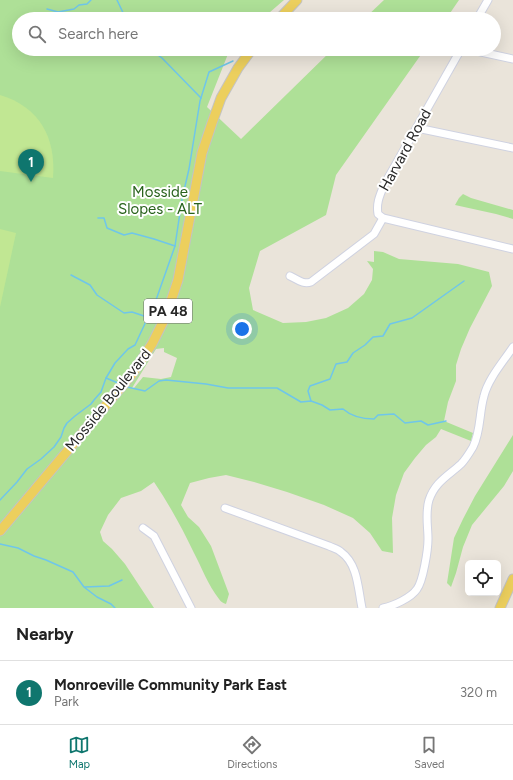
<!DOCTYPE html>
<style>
:root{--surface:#fff;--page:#f6f6f6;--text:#222;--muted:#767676;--line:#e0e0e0;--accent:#0f766e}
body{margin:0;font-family:Figtree,sans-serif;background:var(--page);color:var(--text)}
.controls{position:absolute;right:12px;bottom:12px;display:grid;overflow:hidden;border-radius:6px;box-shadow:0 4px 16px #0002}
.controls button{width:36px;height:36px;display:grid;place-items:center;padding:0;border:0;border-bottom:1px solid var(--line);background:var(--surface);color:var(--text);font:20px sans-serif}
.you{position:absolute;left:242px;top:329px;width:14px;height:14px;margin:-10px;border:3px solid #fff;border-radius:50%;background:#1a73e8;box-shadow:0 0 0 6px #1a73e833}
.badge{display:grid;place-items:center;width:26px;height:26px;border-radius:50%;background:var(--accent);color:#fff;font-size:13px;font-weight:700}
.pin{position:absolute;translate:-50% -33px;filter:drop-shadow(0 1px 2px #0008)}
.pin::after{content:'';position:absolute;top:21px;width:14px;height:12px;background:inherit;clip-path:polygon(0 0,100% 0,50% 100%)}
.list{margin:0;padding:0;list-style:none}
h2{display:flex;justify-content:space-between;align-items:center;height:52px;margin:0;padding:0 16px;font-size:17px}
h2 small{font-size:13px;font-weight:400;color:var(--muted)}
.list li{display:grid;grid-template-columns:26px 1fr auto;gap:12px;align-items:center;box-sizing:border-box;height:64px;padding:0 16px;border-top:1px solid var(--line)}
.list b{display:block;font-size:15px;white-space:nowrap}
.list p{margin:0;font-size:13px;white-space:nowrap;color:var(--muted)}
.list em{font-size:13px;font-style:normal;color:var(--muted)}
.icon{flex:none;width:22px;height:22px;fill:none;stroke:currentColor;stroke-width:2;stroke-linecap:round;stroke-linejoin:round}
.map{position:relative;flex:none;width:513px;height:608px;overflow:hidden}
.search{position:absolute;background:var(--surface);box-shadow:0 4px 16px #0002;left:12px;right:12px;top:12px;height:44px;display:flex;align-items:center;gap:10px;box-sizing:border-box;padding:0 14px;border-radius:22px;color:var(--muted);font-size:15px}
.sheet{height:116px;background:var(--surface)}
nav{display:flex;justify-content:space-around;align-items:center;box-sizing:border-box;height:56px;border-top:1px solid var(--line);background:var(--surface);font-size:11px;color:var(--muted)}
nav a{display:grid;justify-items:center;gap:2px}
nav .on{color:var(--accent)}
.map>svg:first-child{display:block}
</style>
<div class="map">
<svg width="513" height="608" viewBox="0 0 513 608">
<rect width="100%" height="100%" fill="#eae4da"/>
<!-- green -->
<g fill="#aee097" fill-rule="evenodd">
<path d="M 0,0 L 284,0 L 262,19 L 19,19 L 19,49 L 232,49 L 228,54 L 207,107 L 241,139 L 333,49 L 425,49 L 336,175 L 326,215 L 260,251 L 249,288 L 253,310 L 283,323 L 306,322 L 326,318 L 348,308 L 364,294 L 372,280 L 373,269 L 367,261 L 374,262 L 374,251 L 383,252 L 399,259 L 458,264 L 489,272 L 492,286 L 470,328 L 461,349 L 456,365 L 456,381 L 448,402 L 444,421 L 473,433 L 471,441 L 441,429 L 436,437 L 426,445 L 415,458 L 404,473 L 396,495 L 392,518 L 393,553 L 382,551 L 370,533 L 353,518 L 324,505 L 287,492 L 254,482 L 226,475 L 209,478 L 190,483 L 181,505 L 188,517 L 199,527 L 211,546 L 229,594 L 226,604 C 223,603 221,602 219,599 C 208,585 202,568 194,553 C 182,528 169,504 154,482 L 141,491 L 121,498 L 108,515 L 100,532 L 103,541 L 112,549 L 125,564 L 154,608 L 0,608 ZM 164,348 L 164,352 L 177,358 L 171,377 L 161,379 L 143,377 L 134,388 L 132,388 L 156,349 Z"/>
<path d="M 384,0 L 459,0 L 446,19 L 364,19 Z"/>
<path d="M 463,194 L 471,198 L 513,210 L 513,219 L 496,214 L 455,205 L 459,198 Z"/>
<path d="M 513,435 L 513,471 L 504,486 L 472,525 L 463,547 L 456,573 L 451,587 L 447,583 L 454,538 L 463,519 L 475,496 Z"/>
</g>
<!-- pitch -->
<g fill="#c1e793">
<path d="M 0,95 C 40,107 56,138 53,178 L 0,171 Z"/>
<path d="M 0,229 L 16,233 L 0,307 Z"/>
</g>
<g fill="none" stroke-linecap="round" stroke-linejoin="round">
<!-- stream -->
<g stroke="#6fc6ea" stroke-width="1.5">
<path d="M 117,0 L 126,19"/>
<path d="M 47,9 L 58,12 L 74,9 L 79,5 L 87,4 L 91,0"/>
<path d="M 149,49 L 162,58 L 201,98"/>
<path d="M 98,218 L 104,218 L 107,228 L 124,235 L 132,233 L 154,239 L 175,246"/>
<path d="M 71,275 L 90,285 L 97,295 L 124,313 L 132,312 L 147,317"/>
<path d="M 106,378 L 118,383"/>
<path d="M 127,387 L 145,391 L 159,381 L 166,380 L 206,384 L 228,388 L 277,388 L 301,402 L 311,401 L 322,405 L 330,410 L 343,409 C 351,416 363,419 374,419 L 378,415 L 394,414 L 405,423 L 421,421 L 428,425 L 446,421"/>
<path d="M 311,401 L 308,391 L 310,386 L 330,379 L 336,364 L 347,362 L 353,353 L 365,345 L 373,337 L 383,336 L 390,324 L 412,318 L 464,281"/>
<path d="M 0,500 L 17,482 L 27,469 L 41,459 L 54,447 L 61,437 L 64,428 L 67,423 L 75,416 L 91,404 L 94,400 L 101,392 L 106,378 L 115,363 L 128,349 L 135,345 L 156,300 L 175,246 L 182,199 L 189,169 L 200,101 L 209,72 L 233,61"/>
<path d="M 0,544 L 18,548 L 34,556 L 46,560 L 73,572 L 84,587 L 97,597 L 111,604 L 115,608"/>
<path d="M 85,587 L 109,586 L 122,580"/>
</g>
<!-- minor casing -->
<g stroke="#cfd2e1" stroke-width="9">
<g id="minor">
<path d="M 477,19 L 488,0"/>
<path d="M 461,49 L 384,185 C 380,195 376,203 378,214 L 383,218 L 513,249"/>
<path d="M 467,49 L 513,59"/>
<path d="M 417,128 L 513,148"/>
<path d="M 290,276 C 297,279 303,285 311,282 L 374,234 L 383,218"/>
<path d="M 225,508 L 329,546 C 333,548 338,549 341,552 C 358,564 358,589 362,608"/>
<path d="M 143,528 L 154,536 L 191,608"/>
<path d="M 383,608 C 393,606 411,598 417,589 C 423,581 428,550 428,539 C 428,526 425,513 429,500 C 435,482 448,476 461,464 C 465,460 470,452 473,447 C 481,431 479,413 484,396 C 488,379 503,362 513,347"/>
</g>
</g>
<!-- major casing -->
<g stroke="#c3c3c3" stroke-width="11">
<g id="major">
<path d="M 279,19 L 297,0"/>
<path d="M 0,531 L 133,373 L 152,344 L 165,318 L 171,301 L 178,280 L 202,153 L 212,123 L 221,98 L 238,68 L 252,49"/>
<path d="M 500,608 L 513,579"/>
</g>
</g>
<!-- minor -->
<use href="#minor" stroke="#fff" stroke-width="7"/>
<!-- major -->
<use href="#major" stroke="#eccf5d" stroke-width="9"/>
</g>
<g text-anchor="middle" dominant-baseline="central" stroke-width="4" stroke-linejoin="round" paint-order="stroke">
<!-- shield labels -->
<rect fill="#fff" stroke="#686868" stroke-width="1" x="144" y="299" width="48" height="24" rx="3"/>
<g font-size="14" font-weight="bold" fill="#282828">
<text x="168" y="311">PA 48</text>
</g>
<!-- street labels -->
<g font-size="15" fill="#282828" stroke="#fff">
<text transform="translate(405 150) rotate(-61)">Harvard Road</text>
<text transform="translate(108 400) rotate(-51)">Mosside Boulevard</text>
</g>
<!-- park labels -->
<g font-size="15" fill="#28621b" stroke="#fff">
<text x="160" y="192">Mosside<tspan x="160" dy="17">Slopes - ALT</tspan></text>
</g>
</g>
</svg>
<div class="controls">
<button><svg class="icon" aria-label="locate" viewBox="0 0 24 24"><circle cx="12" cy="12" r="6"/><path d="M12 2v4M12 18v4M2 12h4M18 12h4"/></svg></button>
</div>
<div class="you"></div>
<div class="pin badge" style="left:31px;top:182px">1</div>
<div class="search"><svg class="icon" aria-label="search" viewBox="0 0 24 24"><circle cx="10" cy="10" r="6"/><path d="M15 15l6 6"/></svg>Search here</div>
</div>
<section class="sheet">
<h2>Nearby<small></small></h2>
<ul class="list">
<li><span class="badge">1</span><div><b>Monroeville Community Park East</b><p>Park</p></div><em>320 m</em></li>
</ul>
</section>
<nav>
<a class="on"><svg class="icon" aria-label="map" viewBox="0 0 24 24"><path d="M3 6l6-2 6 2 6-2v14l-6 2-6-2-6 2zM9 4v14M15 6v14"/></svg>Map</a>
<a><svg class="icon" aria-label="directions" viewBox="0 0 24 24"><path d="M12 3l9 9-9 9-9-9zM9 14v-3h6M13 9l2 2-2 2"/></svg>Directions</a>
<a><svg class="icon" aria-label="saved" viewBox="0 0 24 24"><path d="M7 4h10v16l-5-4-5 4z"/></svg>Saved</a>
</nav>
